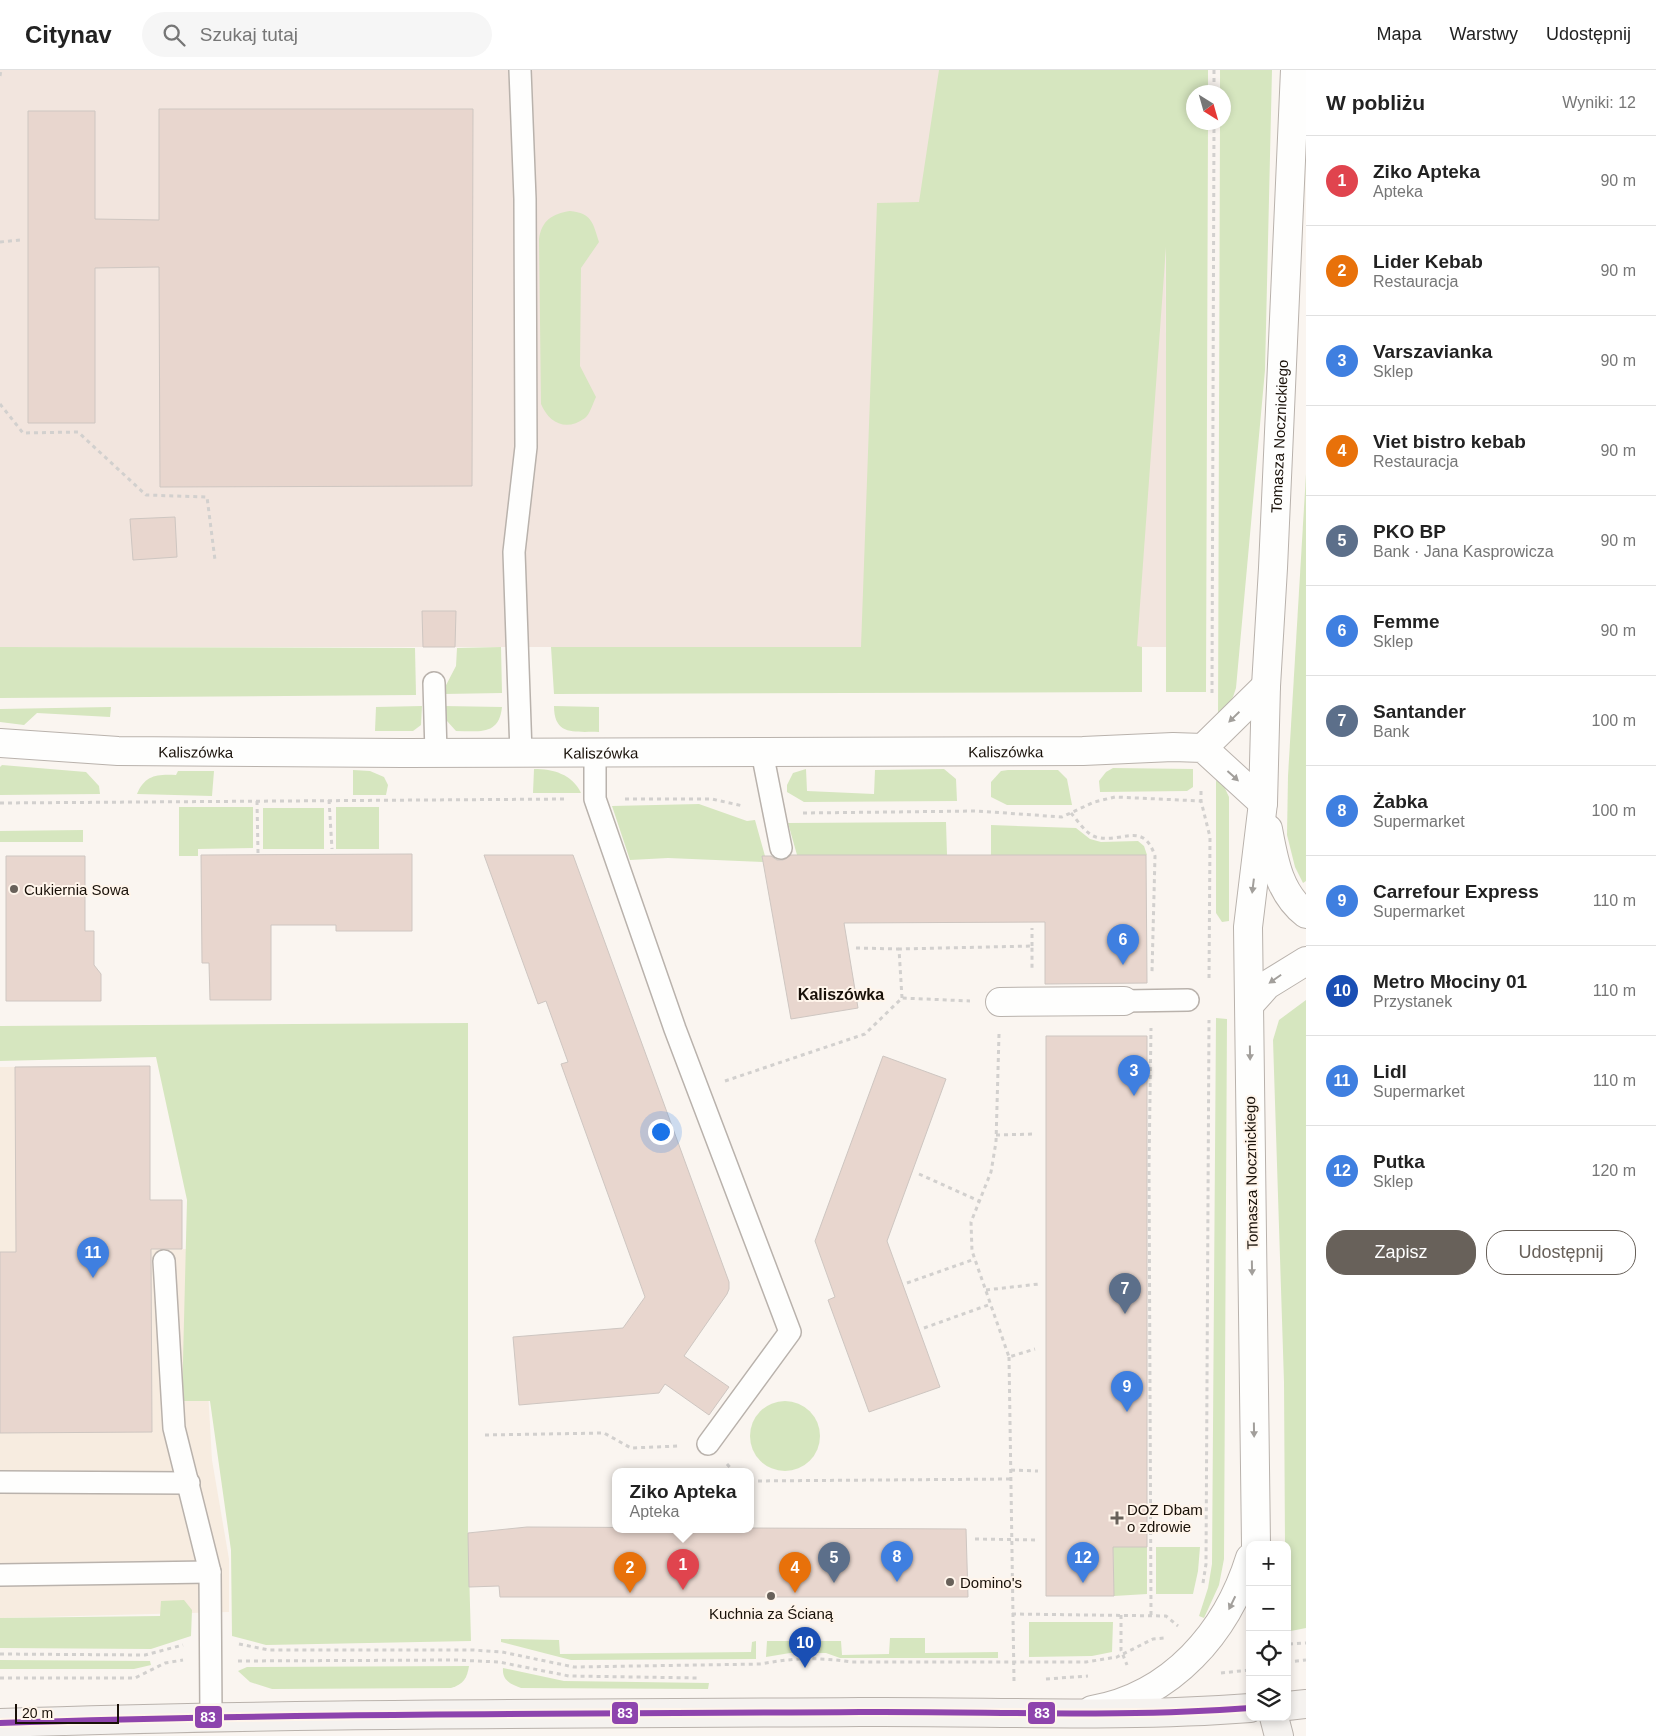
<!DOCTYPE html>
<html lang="pl">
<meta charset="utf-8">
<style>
:root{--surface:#fff;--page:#f6f6f6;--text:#222;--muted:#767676;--line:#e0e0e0;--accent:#68615a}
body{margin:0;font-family:Arial,sans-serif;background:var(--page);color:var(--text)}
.controls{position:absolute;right:15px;bottom:15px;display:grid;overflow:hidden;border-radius:10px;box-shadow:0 2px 8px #0003}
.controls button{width:45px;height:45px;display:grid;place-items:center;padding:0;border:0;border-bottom:1px solid var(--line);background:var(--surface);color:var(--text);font:25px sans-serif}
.compass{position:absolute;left:1186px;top:15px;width:45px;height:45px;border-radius:50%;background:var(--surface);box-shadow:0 2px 8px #0003;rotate:143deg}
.scale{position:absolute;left:15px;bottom:12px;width:104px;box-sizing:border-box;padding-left:5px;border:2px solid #191109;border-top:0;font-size:14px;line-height:18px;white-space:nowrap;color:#191109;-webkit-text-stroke:4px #fff5eb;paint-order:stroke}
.you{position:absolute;left:660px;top:1061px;width:18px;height:18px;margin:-12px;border:4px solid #fff;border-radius:50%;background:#1a73e8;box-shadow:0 0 0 8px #1a73e833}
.badge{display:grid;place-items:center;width:32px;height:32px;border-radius:50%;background:var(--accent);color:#fff;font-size:16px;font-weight:700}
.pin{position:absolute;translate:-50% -41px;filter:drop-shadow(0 1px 2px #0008)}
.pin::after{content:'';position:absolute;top:26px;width:18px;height:15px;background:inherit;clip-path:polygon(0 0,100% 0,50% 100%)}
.popup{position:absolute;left:612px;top:1398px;width:142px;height:65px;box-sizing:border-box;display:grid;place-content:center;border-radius:10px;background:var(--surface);filter:drop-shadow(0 1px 4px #0005);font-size:16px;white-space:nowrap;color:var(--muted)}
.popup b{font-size:19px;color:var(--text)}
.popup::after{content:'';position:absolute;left:50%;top:100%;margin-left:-10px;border:10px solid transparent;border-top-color:var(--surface)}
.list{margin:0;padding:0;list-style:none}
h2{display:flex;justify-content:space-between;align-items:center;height:65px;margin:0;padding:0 20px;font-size:21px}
h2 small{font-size:16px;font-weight:400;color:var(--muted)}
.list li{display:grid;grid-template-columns:32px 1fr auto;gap:15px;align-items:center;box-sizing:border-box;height:90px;padding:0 20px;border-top:1px solid var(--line)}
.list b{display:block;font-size:19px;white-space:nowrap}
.list p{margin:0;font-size:16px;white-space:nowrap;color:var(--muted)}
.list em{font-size:16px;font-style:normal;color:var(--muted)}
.actions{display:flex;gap:10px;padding:15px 20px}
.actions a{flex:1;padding:11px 0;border:1px solid var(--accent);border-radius:20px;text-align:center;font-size:18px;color:var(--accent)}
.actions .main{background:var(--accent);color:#fff}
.icon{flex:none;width:28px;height:28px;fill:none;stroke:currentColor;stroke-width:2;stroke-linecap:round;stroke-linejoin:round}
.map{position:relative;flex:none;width:1306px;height:1666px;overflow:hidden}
header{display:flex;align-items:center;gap:30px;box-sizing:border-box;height:70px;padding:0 25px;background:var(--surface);border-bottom:1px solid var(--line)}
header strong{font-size:24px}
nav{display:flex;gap:28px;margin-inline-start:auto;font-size:18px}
.search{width:350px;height:45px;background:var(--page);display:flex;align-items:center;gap:12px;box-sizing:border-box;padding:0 18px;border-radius:28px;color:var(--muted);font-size:19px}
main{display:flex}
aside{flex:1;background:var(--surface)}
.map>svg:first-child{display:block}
</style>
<header>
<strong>Citynav</strong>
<div class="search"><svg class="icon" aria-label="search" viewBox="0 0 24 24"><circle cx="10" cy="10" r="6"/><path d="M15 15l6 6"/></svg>Szukaj tutaj</div>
<nav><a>Mapa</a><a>Warstwy</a><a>Udostępnij</a></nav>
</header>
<main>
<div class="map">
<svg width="1306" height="1666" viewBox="0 0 1306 1666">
<rect width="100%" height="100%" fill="#faf5f0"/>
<!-- built -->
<path fill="#f7ece0" d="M 150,996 L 150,1130 L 182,1130 L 182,1179 L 200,1180 L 212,1390 L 229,1489 L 229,1542 L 0,1548 L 0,997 Z"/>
<!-- industrial -->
<path fill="#f2e5de" d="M 0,0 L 1165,0 L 1167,577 L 0,577 Z"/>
<!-- green -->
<g fill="#d6e6bf">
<path d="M 939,0 L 1208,0 L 1208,22 L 1194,22 L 1194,52 L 1208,53 L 1206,622 L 1166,622 L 1166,177 L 1137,576 L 1142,577 L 1142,622 L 554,624 L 551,577 L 861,577 L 877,133 L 919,132 Z"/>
<path d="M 1220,0 L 1272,0 L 1265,300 L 1236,618 L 1233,627 L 1218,647 L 1220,53 L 1224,52 L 1224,22 L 1220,22 Z"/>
<path d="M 570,141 C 592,143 593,153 599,172 L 581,198 L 580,296 L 596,327 C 593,333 590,344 585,348 C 566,362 549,353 541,334 L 539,169 C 542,150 552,144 570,141 Z"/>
<path d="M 1306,404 L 1306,811 L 1303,813 L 1295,797 L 1287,765 L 1288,706 Z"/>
<path d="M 0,577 L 415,578 L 416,625 L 0,628 Z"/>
<path d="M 501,577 L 502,623 L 444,624 L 444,619 L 456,596 L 457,578 Z"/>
<path d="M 422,636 L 421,655 L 413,661 L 375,661 L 376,637 Z"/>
<path d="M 444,636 L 502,637 C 499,666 479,661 456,661 L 447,651 Z"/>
<path d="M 554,636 L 599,637 L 599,662 C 576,661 554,667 554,636 Z"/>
<path d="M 111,637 L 110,647 L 37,643 L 24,655 L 0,652 L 0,639 Z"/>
<path d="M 2,695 L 86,702 L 99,716 L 100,724 L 0,725 L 0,697 Z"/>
<path d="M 1113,698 L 1193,699 L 1193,717 L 1187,721 L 1100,722 L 1099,711 L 1106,702 Z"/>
<path d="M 534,699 C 553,699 572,704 581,723 L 533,723 Z"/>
<path d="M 806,699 L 807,721 L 874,724 L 875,700 L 944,699 L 956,709 L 957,731 L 804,732 L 787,722 L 787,715 L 793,703 Z"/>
<path d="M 353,700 L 370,701 L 384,707 L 388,715 L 386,725 L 353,725 Z"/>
<path d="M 1008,700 L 1058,700 L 1067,709 L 1072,735 L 1007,735 L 991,727 L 991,712 L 1001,701 Z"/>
<path d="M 178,701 L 214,701 L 212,726 L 137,724 C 145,705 157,704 176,705 Z"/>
<path d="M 1216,710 L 1223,714 L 1229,727 L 1229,851 L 1222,852 L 1216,843 Z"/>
<path d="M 699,734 L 747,751 L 755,750 L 765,786 L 762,786 L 763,792 L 668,788 L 630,790 L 612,736 Z"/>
<path d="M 179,737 L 253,737 L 253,778 L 198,779 L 198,786 L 179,786 Z"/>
<rect x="336" y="737" width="43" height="42"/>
<rect x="263" y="738" width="61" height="41"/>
<path d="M 946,752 L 947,785 L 797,785 L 788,753 Z"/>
<path d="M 991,755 L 1076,758 L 1090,769 L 1101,772 L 1138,771 L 1144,776 L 1147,785 L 991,786 Z"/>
<path d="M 83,760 L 83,772 L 0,772 L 0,761 Z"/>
<path d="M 1306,930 L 1306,1558 L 1291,1561 L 1287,1529 L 1287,1475 L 1285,1475 L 1284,1312 L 1273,970 L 1279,950 Z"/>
<path d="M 1216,948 L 1227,949 L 1224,1489 L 1219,1515 L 1204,1548 L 1199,1546 L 1208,1518 L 1212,1494 Z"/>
<path d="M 468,953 L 468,1463 L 471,1571 L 266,1575 L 232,1566 L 231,1480 L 210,1331 L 182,1331 L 187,1130 L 156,987 L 0,991 L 0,956 Z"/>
<circle cx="785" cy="1366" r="35"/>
<path d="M 1113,1477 L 1147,1477 L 1147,1524 L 1114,1526 Z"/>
<path d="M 1156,1477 L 1200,1477 L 1198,1501 L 1193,1524 L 1156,1524 Z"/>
<path d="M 184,1530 L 192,1540 L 191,1566 L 151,1579 L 0,1578 L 0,1548 L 160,1546 L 161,1531 Z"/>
<path d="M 1029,1552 L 1113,1552 L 1112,1582 L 1092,1586 L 1029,1587 Z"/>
<path d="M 890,1568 L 925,1568 L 925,1583 L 998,1582 L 998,1588 L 840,1588 L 826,1583 L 790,1583 L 766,1587 L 767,1571 L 841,1571 L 842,1585 L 889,1584 Z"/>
<path d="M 501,1569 L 559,1570 L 560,1584 L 751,1582 L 752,1572 L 756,1571 L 756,1589 L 571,1590 L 501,1572 Z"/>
<path d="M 0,1590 L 150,1591 L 151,1595 L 134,1599 L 0,1599 Z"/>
<path d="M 469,1596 C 467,1608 464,1614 451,1618 L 272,1619 L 250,1612 L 238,1601 L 247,1597 Z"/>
<path d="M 503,1598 L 564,1611 L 709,1613 L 708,1619 L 521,1618 C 510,1614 502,1610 503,1598 Z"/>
</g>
<!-- building -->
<g fill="#e8d6ce" stroke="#cec6c1">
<path d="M 159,39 L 473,39 L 472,416 L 160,417 L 159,197 L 95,198 L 95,353 L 28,353 L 28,41 L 95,41 L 95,149 L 159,150 Z"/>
<path d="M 175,447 L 177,487 L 133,490 L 130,449 Z"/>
<path d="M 422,541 L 456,541 L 455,577 L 423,577 Z"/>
<path d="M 412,784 L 412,861 L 336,861 L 336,855 L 271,855 L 271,930 L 210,930 L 209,893 L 202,893 L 201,785 Z"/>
<path d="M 484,785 L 573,785 L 729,1212 L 729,1219 L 727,1224 L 684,1286 L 729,1317 L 709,1345 L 665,1314 L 659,1323 L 519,1335 L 513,1267 L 623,1258 L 645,1227 L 561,994 L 568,992 L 546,931 L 538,934 Z"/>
<path d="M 791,785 L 1146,785 L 1147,913 L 1045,914 L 1045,852 L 844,853 L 858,938 L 791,949 L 762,786 L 771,786 L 777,790 L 783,790 Z"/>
<path d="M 6,786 L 85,786 L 85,861 L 94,861 L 94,895 L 101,904 L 101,931 L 6,931 Z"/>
<path d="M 1046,966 L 1147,966 L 1147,1477 L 1113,1477 L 1114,1526 L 1046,1526 Z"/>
<path d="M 883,986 L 946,1009 L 887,1171 L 940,1317 L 869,1342 L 828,1230 L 835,1227 L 815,1171 Z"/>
<path d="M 150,996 L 150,1130 L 182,1130 L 182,1179 L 151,1179 L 152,1362 L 0,1363 L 0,1182 L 16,1182 L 15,997 Z"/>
<path d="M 527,1457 L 966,1459 L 968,1527 L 500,1527 L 499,1516 L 469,1517 L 468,1463 Z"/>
</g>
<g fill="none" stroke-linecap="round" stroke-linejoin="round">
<!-- service casing -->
<g stroke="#b9b2ac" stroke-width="24">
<g id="service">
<path d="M 520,0 L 525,129 L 526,377 L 514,482 L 521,683"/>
<path d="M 434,613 L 436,683"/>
<path d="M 595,682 L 595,729 L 675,959 L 790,1262 L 708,1374"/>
<path d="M 762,682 L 781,778"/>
<path d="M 1124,931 L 1188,930"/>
<path d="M 164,1191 L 174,1358 L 210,1502 L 211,1646"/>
<path d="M 0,1412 L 189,1413"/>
<path d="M 0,1505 L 210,1502"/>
</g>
</g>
<!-- minor casing -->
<g stroke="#b9b2ac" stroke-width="30">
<g id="minor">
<path id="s1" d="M 0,673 L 118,681 L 403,683 L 1083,681 L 1173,677 L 1203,678 L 1263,733"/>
<path d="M 1203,678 L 1266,616"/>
<path d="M 1000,932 L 1124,931"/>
</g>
</g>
<!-- tertiary casing -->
<g stroke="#b9b2ac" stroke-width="30">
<g id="tertiary">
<path d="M 1268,759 C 1274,791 1279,823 1306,844"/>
<path d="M 1250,934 L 1267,915 L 1306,891"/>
<path id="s2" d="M 1256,1475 L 1248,857 L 1263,733 L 1266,616 L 1273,498 L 1295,0"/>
<path d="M 1092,1640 C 1172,1626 1227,1562 1250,1488"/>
</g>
</g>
<!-- secondary casing -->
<g stroke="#b9b2ac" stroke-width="30">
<g id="secondary">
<path d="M 1287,1636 L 1306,1634"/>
<path d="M 1274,1647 L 1279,1666"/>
<path d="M 0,1653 C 287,1643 574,1644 860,1642 C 990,1641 1120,1648 1250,1638"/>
</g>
</g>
<!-- path -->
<g stroke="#d2d0ce" stroke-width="3" stroke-dasharray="4 4" stroke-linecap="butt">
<path d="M 1214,0 L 1214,22"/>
<path d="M 0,6 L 1,0"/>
<path d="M 0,172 L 21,170"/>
<path d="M 0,334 L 23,363 L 78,362 L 146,425 L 207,427 L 215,490"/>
<path d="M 1212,623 L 1214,52"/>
<path d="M 1201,721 L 1201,731 L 1210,767 L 1209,911"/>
<path d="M 625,729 L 712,729 L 743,736"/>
<path d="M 329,730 L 332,779"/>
<path d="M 257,731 L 258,783"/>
<path d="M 0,733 L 566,729"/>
<path d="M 803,743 L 977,741 L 1062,747 L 1094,732 L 1115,727 L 1201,731"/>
<path d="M 1071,743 C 1078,751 1086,764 1096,767 C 1122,774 1143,750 1155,786 L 1152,902"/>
<path d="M 1032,876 L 1032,858"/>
<path d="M 856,878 L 899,879"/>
<path d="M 902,928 L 899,879 L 1032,876 L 1032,901"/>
<path d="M 999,964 L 996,1072 L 991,1102 L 971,1152 L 972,1181 L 1009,1287 L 1035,1279"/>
<path d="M 725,1011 L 865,964 L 902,928 L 970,931"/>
<path d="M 996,1065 L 1035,1064"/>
<path d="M 919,1104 L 979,1131"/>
<path d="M 907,1213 L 975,1189"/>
<path d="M 986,1220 L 1039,1214"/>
<path d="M 924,1258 L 991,1234"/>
<path d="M 1009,1287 L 1014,1611"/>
<path d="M 485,1365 L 604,1363 L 631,1378 L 679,1376"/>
<path d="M 727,1394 L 733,1401"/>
<path d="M 1011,1400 L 1038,1401"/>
<path d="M 750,1411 L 1011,1409"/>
<path d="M 975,1469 L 1039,1470"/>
<path d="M 1203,1513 L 1206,1494 L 1209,950"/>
<path d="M 1012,1544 L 1166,1546 L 1178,1556"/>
<path d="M 1121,1545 L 1121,1580 L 1127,1595"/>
<path d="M 1151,1545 L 1149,1096 L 1151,958"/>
<path d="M 239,1574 L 269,1580 L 473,1580 L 502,1582 L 574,1597 L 761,1594 C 791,1588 820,1587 851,1592 L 1086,1592 L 1117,1587 L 1153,1569 L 1164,1568"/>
<path d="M 1289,1574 L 1306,1573"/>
<path d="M 0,1584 L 145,1585 L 183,1575"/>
<path d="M 238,1591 L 456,1590 L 499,1592 L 569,1606 L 700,1608"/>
<path d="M 1287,1592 L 1306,1590"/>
<path d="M 1221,1603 L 1250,1600"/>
<path d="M 0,1608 L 135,1608 L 165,1593 L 183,1590"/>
<path d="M 1046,1609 L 1088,1606"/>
</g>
<!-- service -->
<use href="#service" stroke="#fefefd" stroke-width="21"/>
<!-- minor -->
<use href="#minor" stroke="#fefefd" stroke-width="28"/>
<!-- tertiary -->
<use href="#tertiary" stroke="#fefefd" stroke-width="28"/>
<!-- secondary -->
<use href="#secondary" stroke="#f5f2ef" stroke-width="28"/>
<!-- bus-1 casing -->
<g stroke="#fff5eb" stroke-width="10">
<path id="bus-1" d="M 0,1653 C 287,1643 574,1644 860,1642 C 990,1641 1120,1648 1250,1638"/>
</g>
<!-- bus-1 -->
<use href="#bus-1" stroke="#8e44ad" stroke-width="6"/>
</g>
<!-- one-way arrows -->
<defs><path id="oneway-solid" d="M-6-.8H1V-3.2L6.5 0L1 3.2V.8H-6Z" transform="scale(1.25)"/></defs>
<g fill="#a29f9b">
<use href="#oneway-solid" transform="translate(1234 647) rotate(136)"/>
<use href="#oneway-solid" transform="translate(1233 706) rotate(42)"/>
<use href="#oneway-solid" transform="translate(1253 816) rotate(97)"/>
<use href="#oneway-solid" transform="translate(1275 909) rotate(145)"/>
<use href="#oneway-solid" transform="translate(1250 983) rotate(89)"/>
<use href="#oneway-solid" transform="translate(1252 1198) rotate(89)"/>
<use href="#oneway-solid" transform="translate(1254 1360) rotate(89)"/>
<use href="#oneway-solid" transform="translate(1232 1533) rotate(116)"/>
</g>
<!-- markers -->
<g fill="#68615a" stroke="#fff5eb" stroke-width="2">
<circle cx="14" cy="819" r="5"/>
<path d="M1114.5 1440.5h5v5h5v5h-5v5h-5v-5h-5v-5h5z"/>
<circle cx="950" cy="1512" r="5"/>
<circle cx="771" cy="1526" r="5"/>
</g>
<g text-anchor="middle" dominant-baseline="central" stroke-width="4" stroke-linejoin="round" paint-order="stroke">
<!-- street labels -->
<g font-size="15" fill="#191109" stroke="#fff5eb">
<text stroke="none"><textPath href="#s2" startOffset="1110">Tomasza Nocznickiego</textPath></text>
<text stroke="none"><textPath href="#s1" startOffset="1006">Kaliszówka</textPath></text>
<text stroke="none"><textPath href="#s1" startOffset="196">Kaliszówka</textPath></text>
<text stroke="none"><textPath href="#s1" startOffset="601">Kaliszówka</textPath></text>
<text transform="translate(1251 1103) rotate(-91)">Tomasza Nocznickiego</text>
</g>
<!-- poi labels -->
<g font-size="15" fill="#191109" stroke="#fff5eb" text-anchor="start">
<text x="24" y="819">Cukiernia Sowa</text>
<text x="1127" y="1439">DOZ Dbam<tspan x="1127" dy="17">o zdrowie</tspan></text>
<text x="960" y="1512">Domino's</text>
<text x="771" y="1543" text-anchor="middle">Kuchnia za Ścianą</text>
</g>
<!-- neighbourhood labels -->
<g font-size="16" font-weight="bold" fill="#191109" stroke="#fff5eb">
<text x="841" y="924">Kaliszówka</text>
</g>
</g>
<g stroke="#fff5eb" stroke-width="2">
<rect x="1027" y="1631" width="29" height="24" rx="5" fill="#8e44ad"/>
<rect x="611" y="1631" width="28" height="24" rx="5" fill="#8e44ad"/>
<rect x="194" y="1635" width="29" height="24" rx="5" fill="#8e44ad"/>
</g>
<g font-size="14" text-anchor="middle" font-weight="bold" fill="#fff">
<text x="1042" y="1648">83</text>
<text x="625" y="1648">83</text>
<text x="208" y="1652">83</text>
</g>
</svg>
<div class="controls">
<button>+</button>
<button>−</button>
<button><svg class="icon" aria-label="locate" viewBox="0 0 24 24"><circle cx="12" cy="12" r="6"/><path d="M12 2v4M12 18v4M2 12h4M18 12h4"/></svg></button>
<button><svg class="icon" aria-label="layers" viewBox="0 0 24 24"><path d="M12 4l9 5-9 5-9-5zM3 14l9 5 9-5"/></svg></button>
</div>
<svg class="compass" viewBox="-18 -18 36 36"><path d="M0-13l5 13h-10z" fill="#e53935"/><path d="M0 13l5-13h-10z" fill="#767676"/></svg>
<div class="scale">20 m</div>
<div class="you"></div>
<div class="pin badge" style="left:683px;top:1520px;background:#e0444e">1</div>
<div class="popup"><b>Ziko Apteka</b>Apteka</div>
<div class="pin badge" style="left:630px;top:1523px;background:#e8710a">2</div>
<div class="pin badge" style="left:1134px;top:1026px;background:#3f7fe0">3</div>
<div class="pin badge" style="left:795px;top:1523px;background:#e8710a">4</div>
<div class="pin badge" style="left:834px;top:1513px;background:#5c6f8a">5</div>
<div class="pin badge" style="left:1123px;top:895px;background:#3f7fe0">6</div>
<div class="pin badge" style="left:1125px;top:1244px;background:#5c6f8a">7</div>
<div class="pin badge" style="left:897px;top:1512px;background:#3f7fe0">8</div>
<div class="pin badge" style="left:1127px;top:1342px;background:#3f7fe0">9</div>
<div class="pin badge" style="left:805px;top:1598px;background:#1a4fb4">10</div>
<div class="pin badge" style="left:93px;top:1208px;background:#3f7fe0">11</div>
<div class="pin badge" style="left:1083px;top:1513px;background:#3f7fe0">12</div>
</div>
<aside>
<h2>W pobliżu<small>Wyniki: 12</small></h2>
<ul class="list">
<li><span class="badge" style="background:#e0444e">1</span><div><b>Ziko Apteka</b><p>Apteka</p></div><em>90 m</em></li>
<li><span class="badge" style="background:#e8710a">2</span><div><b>Lider Kebab</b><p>Restauracja</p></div><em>90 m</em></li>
<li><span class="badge" style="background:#3f7fe0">3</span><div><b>Varszavianka</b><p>Sklep</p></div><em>90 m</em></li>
<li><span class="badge" style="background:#e8710a">4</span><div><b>Viet bistro kebab</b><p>Restauracja</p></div><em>90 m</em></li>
<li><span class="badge" style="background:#5c6f8a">5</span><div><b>PKO BP</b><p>Bank · Jana Kasprowicza</p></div><em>90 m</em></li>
<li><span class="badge" style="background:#3f7fe0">6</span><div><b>Femme</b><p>Sklep</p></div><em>90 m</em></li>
<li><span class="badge" style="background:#5c6f8a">7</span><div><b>Santander</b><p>Bank</p></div><em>100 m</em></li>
<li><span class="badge" style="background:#3f7fe0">8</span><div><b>Żabka</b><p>Supermarket</p></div><em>100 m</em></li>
<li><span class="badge" style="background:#3f7fe0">9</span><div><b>Carrefour Express</b><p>Supermarket</p></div><em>110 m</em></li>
<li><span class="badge" style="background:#1a4fb4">10</span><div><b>Metro Młociny 01</b><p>Przystanek</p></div><em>110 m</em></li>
<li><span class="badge" style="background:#3f7fe0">11</span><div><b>Lidl</b><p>Supermarket</p></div><em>110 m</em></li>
<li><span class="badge" style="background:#3f7fe0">12</span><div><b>Putka</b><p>Sklep</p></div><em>120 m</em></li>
</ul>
<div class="actions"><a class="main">Zapisz</a><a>Udostępnij</a></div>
</aside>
</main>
